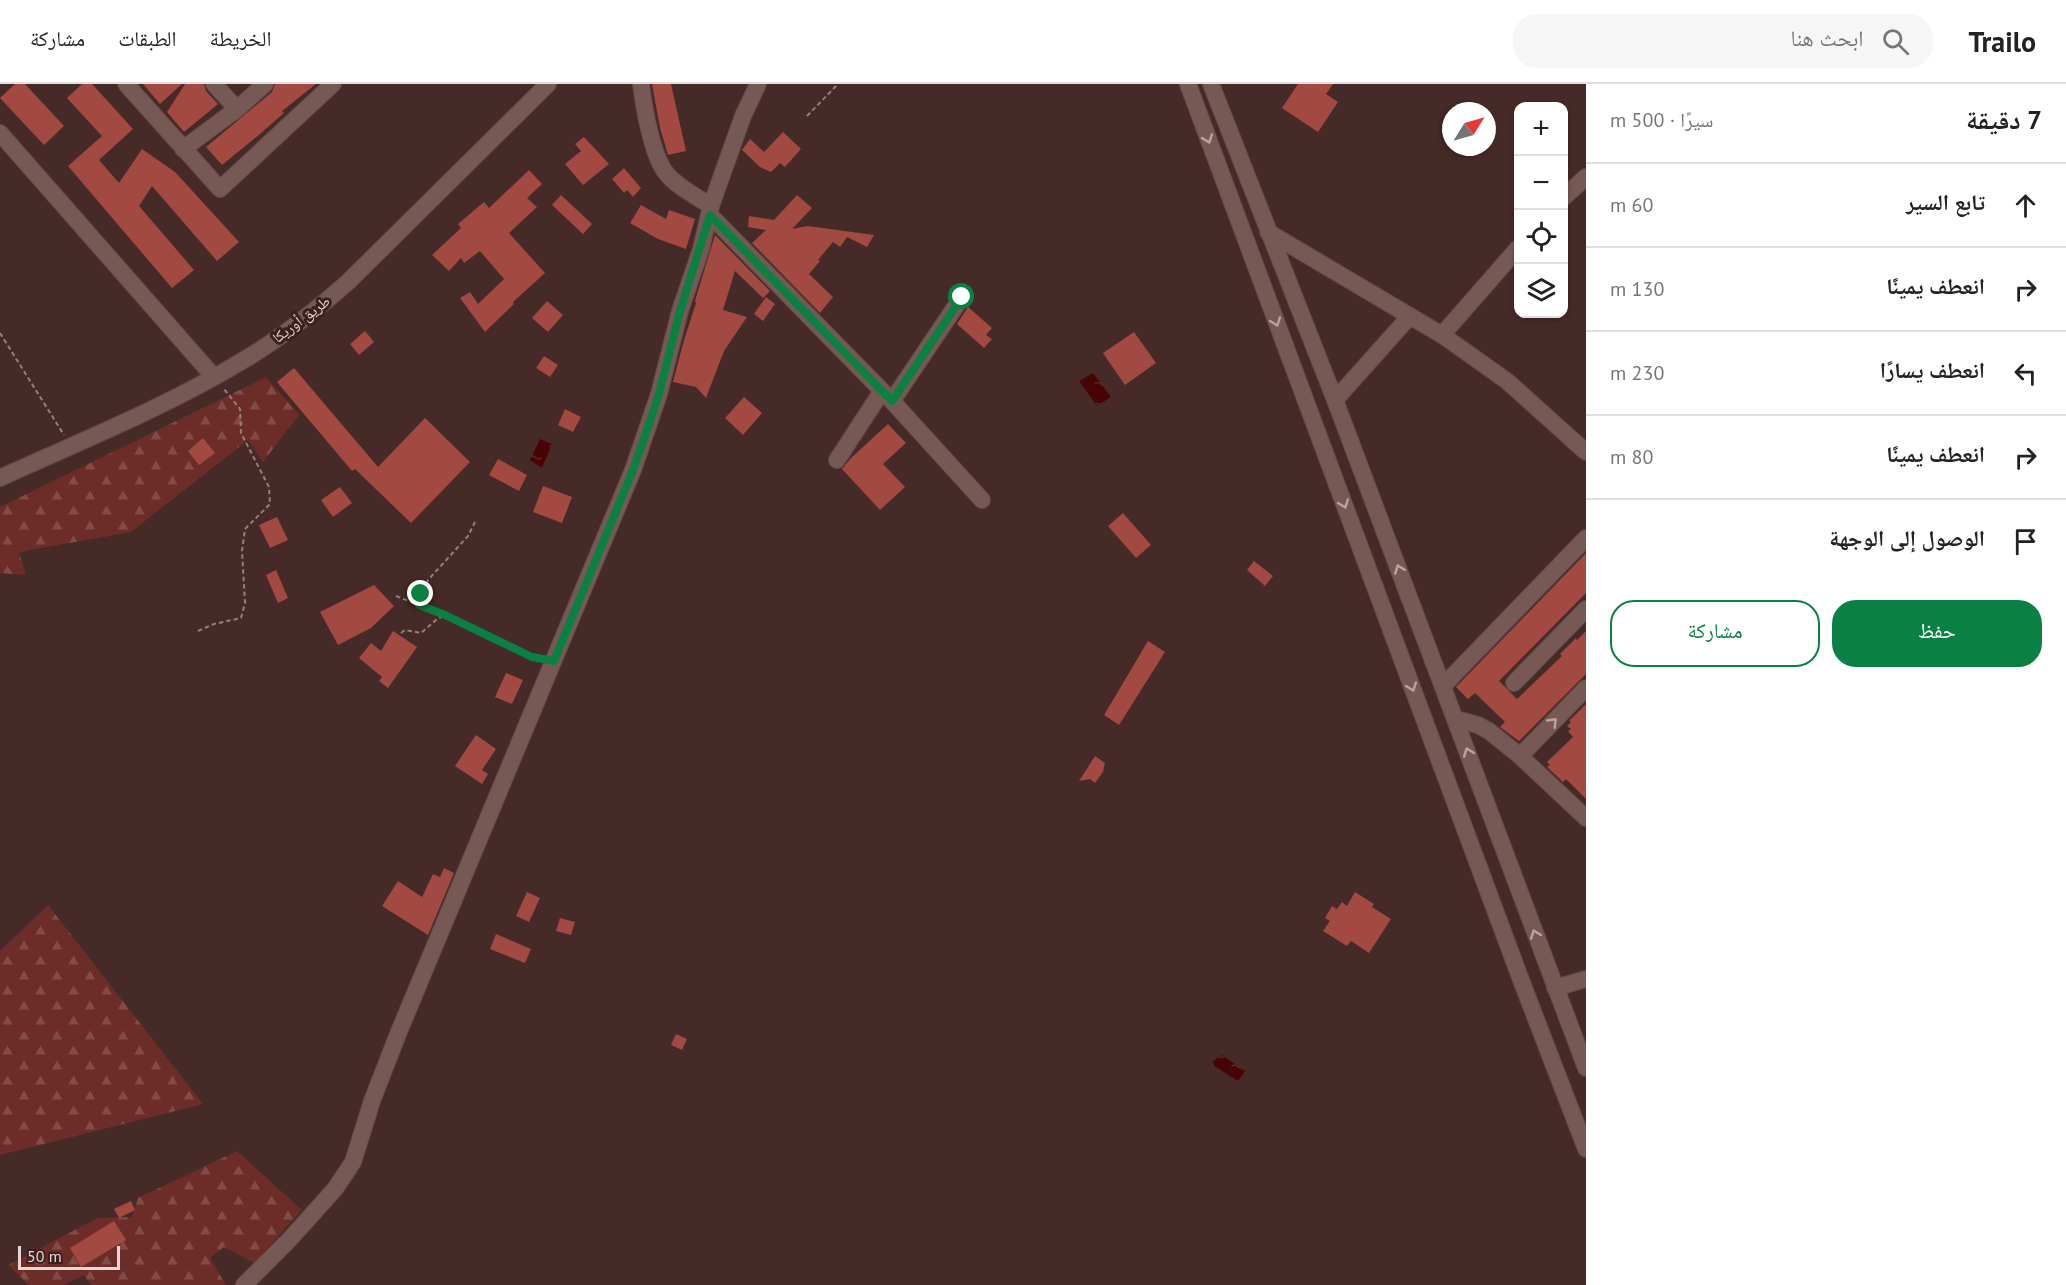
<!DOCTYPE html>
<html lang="ar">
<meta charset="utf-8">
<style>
:root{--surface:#fff;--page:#f6f6f6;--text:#222;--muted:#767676;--line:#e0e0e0;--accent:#0b8043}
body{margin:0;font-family:"PT Sans","Noto Naskh Arabic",sans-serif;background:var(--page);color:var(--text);direction:rtl}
.controls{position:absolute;right:18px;top:18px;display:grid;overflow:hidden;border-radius:12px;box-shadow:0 2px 4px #0004}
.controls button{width:54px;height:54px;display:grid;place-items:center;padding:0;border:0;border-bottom:2px solid var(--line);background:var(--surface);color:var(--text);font:30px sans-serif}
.compass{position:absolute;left:1442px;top:18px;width:54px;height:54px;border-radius:50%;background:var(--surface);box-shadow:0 2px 4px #0004;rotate:53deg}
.scale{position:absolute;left:18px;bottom:15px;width:102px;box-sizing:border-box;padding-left:6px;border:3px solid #e8d6d4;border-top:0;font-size:16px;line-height:21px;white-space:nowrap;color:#e8d6d4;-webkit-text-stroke:4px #3a201e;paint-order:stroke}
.stop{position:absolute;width:18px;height:18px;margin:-14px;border:4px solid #0b8043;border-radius:50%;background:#fff}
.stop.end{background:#0b8043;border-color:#fff;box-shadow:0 2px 6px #0008}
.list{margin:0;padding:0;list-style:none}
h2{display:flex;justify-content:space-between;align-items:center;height:78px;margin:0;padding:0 24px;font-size:26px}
h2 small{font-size:20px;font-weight:400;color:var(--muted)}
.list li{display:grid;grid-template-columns:39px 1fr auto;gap:18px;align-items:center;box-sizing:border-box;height:84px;padding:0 24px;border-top:2px solid var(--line)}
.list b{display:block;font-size:22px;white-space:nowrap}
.list em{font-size:20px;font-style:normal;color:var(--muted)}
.actions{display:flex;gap:12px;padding:18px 24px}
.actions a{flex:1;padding:14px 0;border:2px solid var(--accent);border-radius:24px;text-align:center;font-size:21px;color:var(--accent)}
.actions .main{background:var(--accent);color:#fff}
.icon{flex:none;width:33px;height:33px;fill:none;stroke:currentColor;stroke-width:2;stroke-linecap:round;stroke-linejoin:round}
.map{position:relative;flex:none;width:1586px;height:1201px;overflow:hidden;direction:ltr}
header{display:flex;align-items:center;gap:36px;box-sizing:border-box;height:84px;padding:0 30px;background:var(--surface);border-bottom:2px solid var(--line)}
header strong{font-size:28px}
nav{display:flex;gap:33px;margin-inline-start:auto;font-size:21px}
.search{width:420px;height:54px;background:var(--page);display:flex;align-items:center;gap:15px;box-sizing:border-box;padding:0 21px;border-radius:24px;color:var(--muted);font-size:22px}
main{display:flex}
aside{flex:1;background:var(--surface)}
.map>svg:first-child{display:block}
</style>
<header>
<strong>Trailo</strong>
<div class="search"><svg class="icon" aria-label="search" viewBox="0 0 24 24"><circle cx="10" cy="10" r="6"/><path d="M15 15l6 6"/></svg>ابحث هنا</div>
<nav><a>الخريطة</a><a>الطبقات</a><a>مشاركة</a></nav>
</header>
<main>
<aside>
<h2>7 دقيقة<small>سيرًا · 500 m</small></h2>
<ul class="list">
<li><svg class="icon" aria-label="ahead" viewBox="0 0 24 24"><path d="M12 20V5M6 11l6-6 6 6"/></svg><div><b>تابع السير</b></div><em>60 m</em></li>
<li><svg class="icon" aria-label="right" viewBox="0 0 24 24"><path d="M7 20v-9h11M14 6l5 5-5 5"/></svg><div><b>انعطف يمينًا</b></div><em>130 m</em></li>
<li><svg class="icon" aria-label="left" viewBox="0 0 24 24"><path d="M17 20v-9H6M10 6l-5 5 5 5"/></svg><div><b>انعطف يسارًا</b></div><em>230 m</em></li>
<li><svg class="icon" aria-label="right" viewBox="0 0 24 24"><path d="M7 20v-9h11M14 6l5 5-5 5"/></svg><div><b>انعطف يمينًا</b></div><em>80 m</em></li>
<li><svg class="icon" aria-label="arrive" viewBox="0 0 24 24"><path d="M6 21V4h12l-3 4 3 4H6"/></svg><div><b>الوصول إلى الوجهة</b></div></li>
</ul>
<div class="actions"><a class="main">حفظ</a><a>مشاركة</a></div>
</aside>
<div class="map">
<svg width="1586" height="1201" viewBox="0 0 1586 1201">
<defs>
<pattern id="forest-firs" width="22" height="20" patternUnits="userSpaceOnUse" patternTransform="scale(1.5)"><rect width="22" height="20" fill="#6c2d28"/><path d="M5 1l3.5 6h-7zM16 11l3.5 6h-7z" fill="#814b46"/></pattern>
<pattern id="water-ripples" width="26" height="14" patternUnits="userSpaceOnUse" patternTransform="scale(1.5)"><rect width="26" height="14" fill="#460405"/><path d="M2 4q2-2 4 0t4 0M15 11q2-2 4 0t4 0" fill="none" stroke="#612829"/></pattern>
</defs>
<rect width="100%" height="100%" fill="#452a27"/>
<!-- forest -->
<g fill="url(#forest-firs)">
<path d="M 266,293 L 299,331 L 263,378 L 248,356 L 131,448 L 19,468 L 26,491 L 0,489 L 0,423 Z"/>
<path d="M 48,821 L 203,1020 L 0,1071 L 0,867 Z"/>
<path d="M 237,1067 L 302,1126 L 254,1179 L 224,1163 L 210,1174 L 226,1201 L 91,1201 L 84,1191 L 63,1201 L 29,1201 L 8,1181 L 98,1134 L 132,1133 L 138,1114 Z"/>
</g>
<!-- water -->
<g fill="url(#water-ripples)">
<path d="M 1093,289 L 1111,313 L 1097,322 L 1079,297 Z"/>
<path d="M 540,355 L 552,360 L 542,384 L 530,376 Z"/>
<path d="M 1222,971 L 1245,987 L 1238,997 L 1214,982 L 1213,977 Z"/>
</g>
<!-- building -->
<g fill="#a24941">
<path d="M 15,0 L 25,0 L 64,42 L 44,61 L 0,14 Z"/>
<path d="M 82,0 L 92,0 L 133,45 L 99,76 L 119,99 L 142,65 L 175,88 L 239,158 L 217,177 L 152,102 L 139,122 L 194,186 L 172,204 L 68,82 L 102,52 L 67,14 Z"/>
<path d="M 143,0 L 182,0 L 160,20 Z"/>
<path d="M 185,0 L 204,0 L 206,7 L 218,20 L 184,48 L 167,28 Z"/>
<path d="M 275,0 L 316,0 L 282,27 L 284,29 L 260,50 L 222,81 L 206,63 L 272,8 Z"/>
<path d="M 652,0 L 671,0 L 686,67 L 668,71 L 660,44 Z"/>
<path d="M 1298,0 L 1333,0 L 1326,10 L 1338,18 L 1318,48 L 1282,24 Z"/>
<path d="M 783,48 L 801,65 L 785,83 L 780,79 L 771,88 L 760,83 L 742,66 L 750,55 L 764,68 Z"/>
<path d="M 584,53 L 609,80 L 583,101 L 565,80 L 581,67 L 575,60 Z"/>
<path d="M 624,84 L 641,104 L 633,113 L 627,106 L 624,109 L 612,95 Z"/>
<path d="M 529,86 L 542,100 L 527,114 L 537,123 L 509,149 L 545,189 L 513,218 L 514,220 L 485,248 L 460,214 L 470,208 L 478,220 L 504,195 L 480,167 L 464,179 L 461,174 L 449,187 L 432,171 L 461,144 L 458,140 L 484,118 L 489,124 Z"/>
<path d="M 561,111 L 592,140 L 583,150 L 552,121 Z"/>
<path d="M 797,111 L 812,124 L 792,145 L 808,142 L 874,151 L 867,163 L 847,153 L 840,163 L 833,158 L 818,176 L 820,177 L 809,190 L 833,213 L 820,229 L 752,159 L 766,146 L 748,143 L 749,132 L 774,136 Z"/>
<path d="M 641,121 L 666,135 L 669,126 L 695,135 L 686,165 L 658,155 L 630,139 Z"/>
<path d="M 715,151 L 770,207 L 763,214 L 735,187 L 723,226 L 747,233 L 724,267 L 706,314 L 696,303 L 673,298 L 684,256 L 696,219 L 695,217 Z"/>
<path d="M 766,213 L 775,220 L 763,237 L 754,230 Z"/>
<path d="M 547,217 L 563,231 L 548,248 L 532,234 Z"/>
<path d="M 968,223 L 992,244 L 986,251 L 992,255 L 984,264 L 957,240 Z"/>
<path d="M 365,247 L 374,258 L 359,271 L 350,260 Z"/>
<path d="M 1134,248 L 1156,279 L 1125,301 L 1103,269 Z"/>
<path d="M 544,272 L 558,281 L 550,293 L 536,284 Z"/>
<path d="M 294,284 L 378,383 L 425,334 L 470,378 L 411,439 L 355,385 L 352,387 L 277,298 Z"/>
<path d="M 744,313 L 762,329 L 743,351 L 725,334 Z"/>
<path d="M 565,325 L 581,333 L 573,348 L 558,341 Z"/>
<path d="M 888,340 L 906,359 L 883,380 L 905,403 L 880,426 L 842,385 L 851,374 Z"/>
<path d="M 203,354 L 215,369 L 199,381 L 188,367 Z"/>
<path d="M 498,375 L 527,391 L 519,407 L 489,391 Z"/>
<path d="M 543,402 L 572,413 L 562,439 L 533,428 Z"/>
<path d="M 340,403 L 352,419 L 333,433 L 321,416 Z"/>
<path d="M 1123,429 L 1151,461 L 1136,474 L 1108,442 Z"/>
<path d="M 277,433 L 288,456 L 270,464 L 259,441 Z"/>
<path d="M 1586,469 L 1586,509 L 1499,597 L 1517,615 L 1562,572 L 1560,570 L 1576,554 L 1577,556 L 1586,547 L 1586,590 L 1519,657 L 1500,643 L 1505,638 L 1475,609 L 1468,615 L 1456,603 Z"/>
<path d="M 1254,477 L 1273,492 L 1265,502 L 1247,486 Z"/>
<path d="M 276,486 L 288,514 L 278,519 L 266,491 Z"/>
<path d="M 374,501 L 394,522 L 371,544 L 338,561 L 320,528 Z"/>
<path d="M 393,547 L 417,563 L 388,604 L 379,597 L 382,593 L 359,574 L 371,559 L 381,567 Z"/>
<path d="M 1148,557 L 1165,568 L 1119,641 L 1104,631 Z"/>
<path d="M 506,589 L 523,596 L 512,620 L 495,613 Z"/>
<path d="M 1586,620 L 1586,715 L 1566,695 L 1563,698 L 1547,683 L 1550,681 L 1547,678 L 1573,653 L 1568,647 L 1571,645 L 1567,642 L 1571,638 L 1569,637 Z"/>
<path d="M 476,651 L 496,665 L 482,686 L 488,690 L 482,700 L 455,682 Z"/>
<path d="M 1095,672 L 1105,679 L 1103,688 L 1095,699 L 1090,695 L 1079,697 Z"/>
<path d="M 444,784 L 454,789 L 428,851 L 382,822 L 398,797 L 422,813 L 433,790 L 440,793 Z"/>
<path d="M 527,808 L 540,814 L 529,838 L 516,832 Z"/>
<path d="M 1355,808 L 1374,820 L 1372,823 L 1391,835 L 1369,869 L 1351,857 L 1347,862 L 1323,847 L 1330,837 L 1325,834 L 1332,822 L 1337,825 L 1342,818 L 1347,822 Z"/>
<path d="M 560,834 L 575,838 L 571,851 L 556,847 Z"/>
<path d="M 496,850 L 531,865 L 525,879 L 490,865 Z"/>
<path d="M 676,950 L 687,955 L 682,966 L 671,961 Z"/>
<path d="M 131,1117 L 135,1126 L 119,1134 L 114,1125 Z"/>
<path d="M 114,1137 L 126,1156 L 81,1183 L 70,1164 Z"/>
</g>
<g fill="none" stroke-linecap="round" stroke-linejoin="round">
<!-- minor casing -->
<g stroke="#5f4947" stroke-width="18">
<g id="minor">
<path d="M 126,0 L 220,105 L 333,0"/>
<path d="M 214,0 L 237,25"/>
<path d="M 641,0 C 644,24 652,71 666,89 C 677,103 696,112 711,122"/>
<path d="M 0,49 L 214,293"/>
<path d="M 183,65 L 237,25 L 265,0"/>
<path d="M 1564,113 L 1586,93"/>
<path d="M 710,131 L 892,317 L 982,416"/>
<path d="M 1268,148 L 1442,251 L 1507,297 L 1586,368"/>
<path d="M 1442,251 L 1518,164"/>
<path d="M 1335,316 L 1410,232"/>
<path d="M 892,317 L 962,213"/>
<path d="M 837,376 L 882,307"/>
<path d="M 1514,599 L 1586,525"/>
<path d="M 1443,602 L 1586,454"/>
<path d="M 1456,635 L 1478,641 L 1489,647 L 1520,672 L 1586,734"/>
<path d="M 1520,672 L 1586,604"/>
<path d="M 1555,904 L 1586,895"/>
<path d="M 244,1201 L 290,1155 L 335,1105 L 353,1078 L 372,1017 L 398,950 L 633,386 L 659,310 L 680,227 L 701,165 L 711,122 L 743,32 L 758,0"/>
</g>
</g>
<!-- tertiary casing -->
<g stroke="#5f4947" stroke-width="18">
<g id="tertiary">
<path d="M 1188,0 L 1521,896 L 1586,1065"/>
<path d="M 1211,0 L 1335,316 L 1586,984"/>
<path d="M 0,394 C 81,357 166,323 242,277 C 280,255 315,227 348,198 L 548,0"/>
</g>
</g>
<!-- path -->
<g stroke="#967f7d" stroke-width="2" stroke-dasharray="4.5 3" stroke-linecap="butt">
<path d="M 807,32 L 838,0"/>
<path d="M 0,249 L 64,351"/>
<path d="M 396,512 L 445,531 L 532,573 L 539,575"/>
<path d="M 419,521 L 428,496 L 468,452 L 475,438"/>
<path d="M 198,547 L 214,540 L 241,534 L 245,519 L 242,467 L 245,445 L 270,420 L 269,403 L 241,349 L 240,325 L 224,305"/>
<path d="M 401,549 L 405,546 L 421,549 L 436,536 L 445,531"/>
</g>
<!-- minor -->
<use href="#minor" stroke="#765854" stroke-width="16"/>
<!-- tertiary -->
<use href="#tertiary" stroke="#765854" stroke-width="16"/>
</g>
<!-- one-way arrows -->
<defs><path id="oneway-chevron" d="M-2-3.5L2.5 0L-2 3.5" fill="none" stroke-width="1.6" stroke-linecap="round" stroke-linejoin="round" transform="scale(1.5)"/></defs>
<g stroke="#baa4a1">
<use href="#oneway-chevron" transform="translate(1208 55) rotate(70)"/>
<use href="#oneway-chevron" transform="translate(1276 238) rotate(70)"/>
<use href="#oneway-chevron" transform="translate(1344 420) rotate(70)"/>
<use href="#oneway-chevron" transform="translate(1399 485) rotate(-111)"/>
<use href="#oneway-chevron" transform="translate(1412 603) rotate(70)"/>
<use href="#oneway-chevron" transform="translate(1553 638) rotate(-46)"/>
<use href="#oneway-chevron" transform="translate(1468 668) rotate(-110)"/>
<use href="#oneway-chevron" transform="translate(1535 850) rotate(-110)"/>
</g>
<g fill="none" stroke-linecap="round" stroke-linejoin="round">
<!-- route -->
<path stroke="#0b8043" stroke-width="8" d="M 421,510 L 419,521 L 445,531 L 532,573 L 554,577 L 633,386 L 648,343 L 659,310 L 680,227 L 710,131 L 892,317 L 962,213"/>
</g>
<g text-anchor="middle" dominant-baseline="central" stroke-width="6" stroke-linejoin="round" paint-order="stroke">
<!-- street labels -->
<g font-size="15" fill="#e8d6d4" stroke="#3a201e">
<text transform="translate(301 235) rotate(-37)">طريق أوريكا</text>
</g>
</g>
</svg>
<div class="controls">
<button>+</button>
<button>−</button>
<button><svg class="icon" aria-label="locate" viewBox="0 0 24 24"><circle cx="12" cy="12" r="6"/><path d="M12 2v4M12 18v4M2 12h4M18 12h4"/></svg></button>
<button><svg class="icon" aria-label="layers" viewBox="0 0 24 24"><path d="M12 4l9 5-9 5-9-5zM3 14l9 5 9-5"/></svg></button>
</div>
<svg class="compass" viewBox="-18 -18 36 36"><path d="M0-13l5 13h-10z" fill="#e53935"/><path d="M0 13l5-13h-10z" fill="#767676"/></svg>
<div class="scale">50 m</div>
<div class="stop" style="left:962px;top:213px"></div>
<div class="stop end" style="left:421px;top:510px"></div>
</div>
</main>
